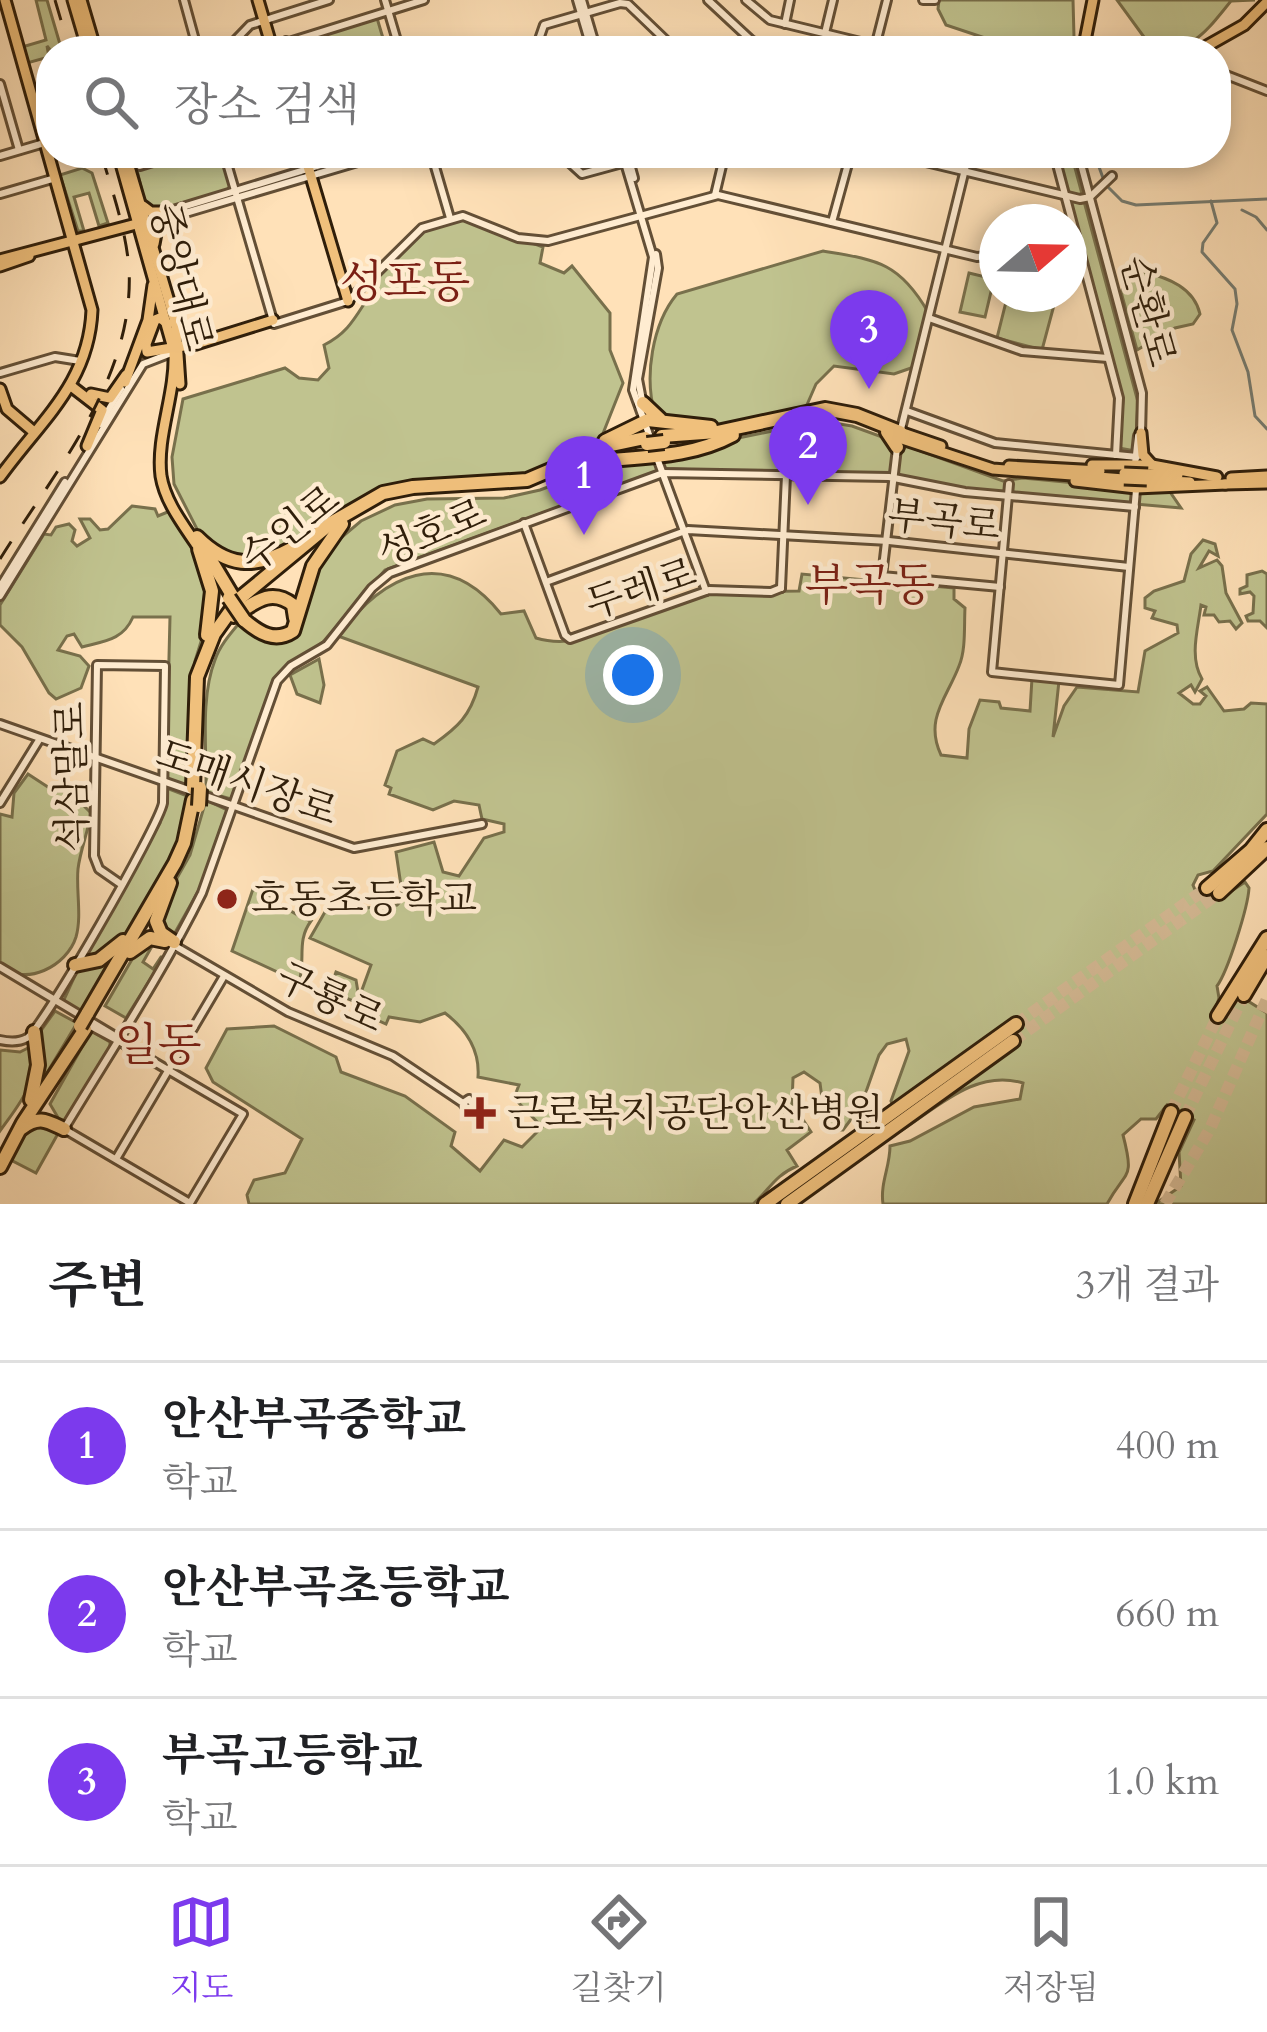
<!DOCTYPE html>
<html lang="ko">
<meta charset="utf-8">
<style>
:root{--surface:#fff;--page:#f2f2f2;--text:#202124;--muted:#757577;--line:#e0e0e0;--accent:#7c3aed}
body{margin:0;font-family:Cardo,"Noto Serif KR",serif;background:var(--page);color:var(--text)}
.compass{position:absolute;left:979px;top:204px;width:108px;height:108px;border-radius:50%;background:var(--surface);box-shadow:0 6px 18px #0003;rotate:70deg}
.you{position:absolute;left:633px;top:675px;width:42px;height:42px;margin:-30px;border:9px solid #fff;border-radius:50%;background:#1a73e8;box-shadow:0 0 0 18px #1a73e833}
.badge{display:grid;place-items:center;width:78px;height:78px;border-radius:50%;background:var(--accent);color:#fff;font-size:39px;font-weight:700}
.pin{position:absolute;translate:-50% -99px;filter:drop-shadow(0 3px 6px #0008)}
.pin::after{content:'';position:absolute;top:63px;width:42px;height:36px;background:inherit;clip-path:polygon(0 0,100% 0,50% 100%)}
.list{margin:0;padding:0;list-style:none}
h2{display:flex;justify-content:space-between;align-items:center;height:156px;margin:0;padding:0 48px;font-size:51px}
h2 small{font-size:39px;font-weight:400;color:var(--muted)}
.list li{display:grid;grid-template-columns:78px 1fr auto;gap:36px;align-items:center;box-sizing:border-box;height:168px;padding:0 48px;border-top:3px solid var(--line)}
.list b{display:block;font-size:45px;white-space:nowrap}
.list p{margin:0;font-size:39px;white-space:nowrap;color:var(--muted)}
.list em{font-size:39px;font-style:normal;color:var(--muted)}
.icon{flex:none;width:66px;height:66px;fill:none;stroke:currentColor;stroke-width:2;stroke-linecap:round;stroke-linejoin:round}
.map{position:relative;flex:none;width:1267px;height:1204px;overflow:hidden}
.search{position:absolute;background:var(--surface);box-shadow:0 6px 18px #0003;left:36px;right:36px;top:36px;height:132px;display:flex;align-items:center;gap:30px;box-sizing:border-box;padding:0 42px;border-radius:48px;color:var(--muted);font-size:45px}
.sheet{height:660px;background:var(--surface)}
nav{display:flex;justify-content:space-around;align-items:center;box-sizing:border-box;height:168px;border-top:3px solid var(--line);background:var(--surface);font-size:33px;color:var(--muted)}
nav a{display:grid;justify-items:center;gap:6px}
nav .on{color:var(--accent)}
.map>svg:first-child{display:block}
</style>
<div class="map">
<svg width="1267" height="1204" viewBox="0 0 1267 1204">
<rect width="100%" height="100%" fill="#ffe1b8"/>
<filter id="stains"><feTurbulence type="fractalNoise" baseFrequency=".00167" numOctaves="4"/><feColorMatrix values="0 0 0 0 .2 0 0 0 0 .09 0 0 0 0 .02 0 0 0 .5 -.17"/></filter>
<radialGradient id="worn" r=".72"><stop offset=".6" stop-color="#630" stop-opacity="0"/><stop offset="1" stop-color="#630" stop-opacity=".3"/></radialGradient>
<!-- green -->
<g fill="#c0c38f" stroke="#78704c" stroke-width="3">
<path d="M 36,0 L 47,0 L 62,51 L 51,51 L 47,46 L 49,57 L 27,63 L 22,47 L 46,40 Z"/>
<path d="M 939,0 L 1073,0 L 1074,37 L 1055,51 L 1012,47 L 946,25 L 938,9 Z"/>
<path d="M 1117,0 L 1255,0 L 1231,1 C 1204,34 1194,51 1148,51 L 1144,37 Z"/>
<path d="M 377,18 L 385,45 L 396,43 L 398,51 L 319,51 L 292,42 Z"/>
<path d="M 188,153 L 222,153 L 231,185 L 227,190 L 156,211 L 146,208 L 137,170 Z"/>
<path d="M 1056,153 L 1071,153 L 1138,402 L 1135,451 L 1119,448 L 1123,400 Z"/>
<path d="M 82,168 L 92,173 L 108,223 L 99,226 L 89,193 L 74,197 L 84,231 L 78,231 L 60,175 Z"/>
<path d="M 462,217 L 543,247 L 540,263 L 564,273 L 572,266 L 610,313 L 610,350 L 623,383 L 600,441 L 553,467 L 519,479 L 414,483 L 369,499 L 272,556 L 252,562 L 219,550 L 199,533 L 174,484 L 172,457 L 183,399 L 285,368 L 299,378 L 318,380 L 329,368 L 324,345 C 350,332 356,315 372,292 L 365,286 L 424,230 Z"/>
<path d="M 823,251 C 877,260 899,262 928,312 L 914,367 L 894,374 L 834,366 L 816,384 L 806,407 L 717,426 L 655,414 C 644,377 652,324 677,294 Z"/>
<path d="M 1144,272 C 1169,278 1194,288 1200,314 L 1193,324 L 1175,328 L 1137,350 L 1121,292 L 1129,278 Z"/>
<path d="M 969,273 L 994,279 L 985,317 L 960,312 Z"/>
<path d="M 1008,294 L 1057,294 L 1042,350 L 997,338 Z"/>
<path d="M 821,421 L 852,426 L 1003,481 L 1023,478 L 1170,492 L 1181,508 L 973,490 L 888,476 L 673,469 L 656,472 L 385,570 L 323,642 L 277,677 L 231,799 L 206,792 C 207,751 200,698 215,660 C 220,645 231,633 241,621 C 261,641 271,650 298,635 L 313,579 L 336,542 L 361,521 L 395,505 L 427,499 L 504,498 L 540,490 L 607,465 Z"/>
<path d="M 132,506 L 155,509 L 158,516 L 170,511 L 205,568 L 209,616 L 195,661 L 189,789 L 166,778 L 170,617 L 133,617 C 123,640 105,641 82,647 L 74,634 L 67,636 L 58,650 L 80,656 L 89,666 L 81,688 L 56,699 L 49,693 L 22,647 L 0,625 L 0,605 L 44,534 L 51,535 L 56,527 L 69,524 L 75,530 L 72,541 L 77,546 L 90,538 L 80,519 L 90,519 L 100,530 L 108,529 Z"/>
<path d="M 1203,540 L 1215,544 L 1218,556 L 1209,551 L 1199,568 L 1217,560 L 1222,566 L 1226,593 L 1242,623 L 1236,629 L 1230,621 L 1219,622 L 1214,615 L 1204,615 L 1206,607 L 1201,605 C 1198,629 1189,657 1202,679 L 1195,692 L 1191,685 L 1179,693 L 1193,704 L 1200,704 L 1206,696 L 1200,691 L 1207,687 L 1224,711 L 1244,709 L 1251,703 L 1267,704 L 1267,814 L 1213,871 L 1198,875 L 1193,885 L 1196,892 L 1204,894 L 1219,882 L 1213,892 L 1224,896 L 1245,882 L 1249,888 C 1248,907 1228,971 1217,986 L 1219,998 L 1214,1014 L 1222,1019 L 1231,1015 L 1234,995 L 1247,975 L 1240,996 L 1267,1013 L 1267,1204 L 1155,1204 L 1181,1186 L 1179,1152 L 1194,1120 L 1167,1105 L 1156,1119 L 1141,1119 L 1123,1135 C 1135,1181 1126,1169 1107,1204 L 883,1204 C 880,1183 890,1167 890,1146 L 910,1141 L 974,1107 L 1020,1099 L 1023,1083 C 977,1069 940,1105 902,1130 L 891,1101 L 909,1051 L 906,1039 L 887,1044 L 879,1055 L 861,1106 L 843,1130 L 834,1130 L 825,1121 L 820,1083 L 804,1072 L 793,1078 L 792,1103 L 811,1132 L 787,1150 L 797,1166 C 774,1176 771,1188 753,1204 L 249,1204 L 247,1195 L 254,1180 L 285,1173 L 302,1139 L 213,1082 L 206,1068 L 227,1029 L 274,1026 L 336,1057 L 341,1072 L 405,1096 L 455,1132 L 451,1146 L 480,1171 L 504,1140 L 522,1147 L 542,1127 L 514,1098 L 519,1085 L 478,1077 C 480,1049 466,1029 445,1013 L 420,1022 L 389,1017 L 386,1024 L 366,1015 L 369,1007 L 343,997 L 331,986 L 336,972 L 356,980 L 359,998 L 371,965 L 310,938 L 325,912 L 397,905 L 403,899 L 396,852 L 434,842 L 443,872 L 459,876 L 484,838 L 504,832 L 504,824 L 482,819 L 479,805 L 454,801 L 433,810 L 389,794 L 391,788 L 385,785 L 397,751 L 423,739 L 434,744 C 458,727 470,716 478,687 L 338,636 C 384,574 445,544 501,614 L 524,611 L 536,638 C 549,642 564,642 576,640 L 709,592 L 799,591 L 802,574 L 954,588 L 954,599 L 965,608 C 964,626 966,650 959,666 C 947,698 924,719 941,755 L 967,758 L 969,729 L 980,700 L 999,702 L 1001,708 L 1030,711 L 1032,678 L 1059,681 L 1053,737 L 1064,706 L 1077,687 L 1138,692 L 1145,651 L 1178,633 L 1177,625 L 1152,618 L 1155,611 L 1145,608 L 1145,598 L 1154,591 L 1184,581 L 1191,554 Z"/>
<path d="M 1262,571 L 1267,574 L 1267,628 L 1260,621 L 1248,621 L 1246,616 L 1253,613 L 1254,596 L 1250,592 L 1240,594 L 1240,589 L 1247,586 L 1247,575 Z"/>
<path d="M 319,659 L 324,685 L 320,703 L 297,694 L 290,675 Z"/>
<path d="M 28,774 L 54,791 L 69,791 L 91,813 C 88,832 80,851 78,869 C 76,891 82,916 76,937 C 67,966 25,988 0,965 L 0,814 L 12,817 L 14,793 Z"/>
<path d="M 164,787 L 190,797 L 177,850 L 127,934 L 112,951 L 80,960 L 160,823 Z"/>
<path d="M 206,800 L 227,810 L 200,888 L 172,938 L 166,937 L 159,910 L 190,855 Z"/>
<path d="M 253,889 C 275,898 288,913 311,921 C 296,941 306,960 299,982 L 232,951 Z"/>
<path d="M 155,941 L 143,962 L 153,969 L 161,957 L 164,957 L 126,1018 L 105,1006 L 138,949 Z"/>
<path d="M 120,948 L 83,1014 L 63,1002 L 78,969 Z"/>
<path d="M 55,1011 L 77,1023 L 39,1086 L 37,1036 Z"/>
<path d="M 91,1031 L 110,1042 L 110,1048 L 68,1120 L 60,1121 L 50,1104 Z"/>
<path d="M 30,1047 C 41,1081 19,1104 0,1131 L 0,1050 L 20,1052 Z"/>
<path d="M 39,1122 L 60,1130 L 36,1173 L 9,1159 L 25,1128 Z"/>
</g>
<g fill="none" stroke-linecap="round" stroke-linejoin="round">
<!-- stream -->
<g stroke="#757c72" stroke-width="3">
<path d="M 1094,153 L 1103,178"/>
<path d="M 1108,187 L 1122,201 L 1136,205 L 1267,199"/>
<path d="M 1211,201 L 1217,223 L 1203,243 L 1202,252 L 1235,289 L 1237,304 L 1232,330 L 1248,372 L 1255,416 L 1267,429"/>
<path d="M 1242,210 L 1256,217 L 1267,230"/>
</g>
<!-- highway-tunnel -->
<g stroke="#d5ba95" stroke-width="12" stroke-dasharray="12 6" stroke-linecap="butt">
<path d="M 1016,1024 L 1207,888"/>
<path d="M 1013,1041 L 1219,893"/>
<path d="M 1171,1112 L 1218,1016"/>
<path d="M 1185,1117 L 1244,995"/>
<path d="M 1165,1204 L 1210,1129 L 1267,999"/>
</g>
<!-- minor casing -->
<g stroke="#634f36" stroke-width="12">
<g id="minor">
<path d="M 184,0 L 198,51"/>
<path d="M 385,0 L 400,51"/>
<path d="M 577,0 L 592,51"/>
<path d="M 582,0 L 597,51"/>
<path d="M 708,0 L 752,41 L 788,51"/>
<path d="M 746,0 L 770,20 L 898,51"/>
<path d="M 923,0 L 935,0"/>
<path d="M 785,24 L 790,0"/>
<path d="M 825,33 L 833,0"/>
<path d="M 286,41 L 287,46 L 310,51"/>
<path d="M 225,51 L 250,25 L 329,0"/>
<path d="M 260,51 L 424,0"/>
<path d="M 535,51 L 544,25 L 620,3 L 628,4 L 677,51"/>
<path d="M 874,51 L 887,0"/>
<path d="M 1216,71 L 1267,91"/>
<path d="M 0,84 L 19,150"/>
<path d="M 224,153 L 274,324 L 348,301 L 422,228 L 463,216 L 518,238 L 548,241 L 718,195 L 977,257 L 997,255"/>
<path d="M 431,153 L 450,218"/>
<path d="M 559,153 L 582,174 L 659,153"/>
<path d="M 622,153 L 653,257 L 633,390 L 651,440"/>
<path d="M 627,153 L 634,178"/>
<path d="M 873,153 L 892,158"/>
<path d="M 888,153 L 1080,199 L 1090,197 L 1112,176"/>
<path d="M 1054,153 L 1119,398 L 1116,455"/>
<path d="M 1078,153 L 1142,393 L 1141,435"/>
<path d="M 0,156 L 51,141"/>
<path d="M 140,166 L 182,153"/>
<path d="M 0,194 L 52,179"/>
<path d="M 715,195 L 725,153"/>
<path d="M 163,213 L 360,153"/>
<path d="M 145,221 L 172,217 L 388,153"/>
<path d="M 832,222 L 851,153"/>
<path d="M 1069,261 L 1082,263"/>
<path d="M 929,318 L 1022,351 L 1108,358"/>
<path d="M 0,373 L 55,357 L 80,361"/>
<path d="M 642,400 L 638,379 L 658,268 L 656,254"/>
<path d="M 907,411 L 995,443 L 1137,457"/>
<path d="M 100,424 L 121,389"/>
<path d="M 901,429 L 969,153"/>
<path d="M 897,448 L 882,576 L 1000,587"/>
<path d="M 657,458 L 706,591"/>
<path d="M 1135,464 L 1138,436"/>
<path d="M 1009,484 L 992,672 L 1119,685 L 1136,490"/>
<path d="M 524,523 L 565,635 L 570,639 L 709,590 L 771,592 L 781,588"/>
<path d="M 546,582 L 688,530 L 889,541 L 1129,567"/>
<path d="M 0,587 L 65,482"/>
<path d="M 781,588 L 786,475"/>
<path d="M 0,596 L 143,364 L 174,352"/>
<path d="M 0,724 L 354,848 L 482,824"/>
<path d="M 0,803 L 39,740"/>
<path d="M 175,946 L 288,1012 L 393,1056 L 463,1103"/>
<path d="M 0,967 L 115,1036 L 117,1040 L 243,1114 L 190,1203 L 64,1129 C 111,1051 162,974 202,893 L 277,681 L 291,666 L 327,645 L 372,588 L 390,573 L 663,473 L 889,477 L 965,492 L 1135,507"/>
<path d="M 89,1025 L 117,1040"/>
<path d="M 0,1040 C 9,1042 18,1043 27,1038 C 43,1028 159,826 163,803 L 165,666 L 97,665 L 94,856 L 99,869 L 122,885"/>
<path d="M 469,1099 L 474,1106 L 468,1111 L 463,1103 Z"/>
<path d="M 116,1159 L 224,976"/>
</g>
</g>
<!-- major casing -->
<g stroke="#2f1e0a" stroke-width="15">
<g id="major">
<path d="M 73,0 L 88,51"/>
<path d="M 81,0 L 96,51"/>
<path d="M 258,0 L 273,51"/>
<path d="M 1083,51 L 1093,0"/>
<path d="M 1198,51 L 1244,25 L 1267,2"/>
<path d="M 118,153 L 174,352 C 176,394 156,436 161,476 C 165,501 182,523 196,544"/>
<path d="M 125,153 L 176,325 L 180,384"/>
<path d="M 304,153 L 348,301"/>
<path d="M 143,206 L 151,212 L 165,212"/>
<path d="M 154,244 L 157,228 L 165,219"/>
<path d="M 0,260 L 140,223"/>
<path d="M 0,266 L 29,256"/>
<path d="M 168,324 L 160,318 L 155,320 L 146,344 L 147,352 L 196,344 L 273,320"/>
<path d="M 125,382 L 148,320 L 153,285"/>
<path d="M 71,386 L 102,410 L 87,446"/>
<path d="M 0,389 L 7,409 L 34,432"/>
<path d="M 91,394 L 110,398 L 126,375"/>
<path d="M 900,432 L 941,446"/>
<path d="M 1141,433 L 1143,455 L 1152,465"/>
<path d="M 899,438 L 993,469 L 1124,479"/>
<path d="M 1092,465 L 1152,465 L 1217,477"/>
<path d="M 1009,466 L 1100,471"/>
<path d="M 1148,474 L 1178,475"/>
<path d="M 0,477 C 40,421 89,384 92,310 L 5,0"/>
<path d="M 1231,478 L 1267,476"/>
<path d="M 1147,480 L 1190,482"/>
<path d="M 1075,481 L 1136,488 L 1226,484"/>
<path d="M 1225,484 L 1267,483"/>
</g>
</g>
<!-- highway casing -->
<g stroke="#2f1e0a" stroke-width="18">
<g id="highway">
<path d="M 643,403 L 660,419"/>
<path d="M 887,432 L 897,447"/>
<path d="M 662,436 L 717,432 L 825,409 L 857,415 L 900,432"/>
<path d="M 605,441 L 648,420 L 711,427"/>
<path d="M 582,463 C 633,456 687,460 733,435"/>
<path d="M 197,537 C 227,567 254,569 291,549"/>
<path d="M 199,549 L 212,591 L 207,635"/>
<path d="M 209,557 L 233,597"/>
<path d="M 234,616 C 254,603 271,587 293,605 L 295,618"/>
<path d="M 244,620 C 259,633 275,643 293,631 L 313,566 L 342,524"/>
<path d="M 193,788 L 197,677 L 214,634 L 239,599 L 331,523 L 383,493 L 413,487 L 527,480 L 607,446 L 645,438"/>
<path d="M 170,883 L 156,921 L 161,933 L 174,942"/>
<path d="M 1207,888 L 1251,850 L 1267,830"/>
<path d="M 1219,893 L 1267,848"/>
<path d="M 130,952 L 150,938 L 165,941"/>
<path d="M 75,965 L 99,960 L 123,941"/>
<path d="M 1244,995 L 1267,956"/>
<path d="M 87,1014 L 175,863 L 184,843 L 193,800"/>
<path d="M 1218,1016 L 1267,938"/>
<path d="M 31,1100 L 38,1065 L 34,1032"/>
<path d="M 22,1128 C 39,1115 47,1121 64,1129"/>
<path d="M 0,1167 L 23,1123 L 85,1029"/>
<path d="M 765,1204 L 1016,1024"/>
<path d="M 787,1204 L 1013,1041"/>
<path d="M 1135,1204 L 1171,1112"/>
<path d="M 1147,1204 L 1185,1117"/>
</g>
</g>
<!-- minor -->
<use href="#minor" stroke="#ffecd1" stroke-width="6"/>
<!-- major -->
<use href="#major" stroke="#f0c07c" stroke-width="9"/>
<!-- highway -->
<use href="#highway" stroke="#f0c07c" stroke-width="12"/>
<!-- rail -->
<g stroke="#2f1e0a" stroke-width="3" stroke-dasharray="21 21" stroke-linecap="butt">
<path d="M 55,0 L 70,51"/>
<path d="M 0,559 C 54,472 135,378 129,269 C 126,229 112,191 101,153"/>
</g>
<!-- major-bridge casing -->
<g stroke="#2f1e0a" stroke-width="15" stroke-linecap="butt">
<g id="major-bridge">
<path d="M 1124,473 L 1148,474"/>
<path d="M 1124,479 L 1147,480"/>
</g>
</g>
<!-- highway-bridge casing -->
<g stroke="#2f1e0a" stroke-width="18" stroke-linecap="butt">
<g id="highway-bridge">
<path d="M 647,444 L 664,442"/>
<path d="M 229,598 L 244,620"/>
<path d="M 199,806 L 200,788"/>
<path d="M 80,1026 L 87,1014"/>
</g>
</g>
<!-- major-bridge -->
<use href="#major-bridge" stroke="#f0c07c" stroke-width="9"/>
<!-- highway-bridge -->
<use href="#highway-bridge" stroke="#f0c07c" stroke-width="12"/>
</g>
<!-- markers -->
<g fill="#8f2418" stroke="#ffecd1" stroke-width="4.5">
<circle cx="227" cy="899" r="12"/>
<path d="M474 1095h12v12h12v12h-12v12h-12v-12h-12v-12h12z"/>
</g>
<g text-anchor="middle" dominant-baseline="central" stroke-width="9" stroke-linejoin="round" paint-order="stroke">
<!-- street labels -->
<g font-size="39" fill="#2f1e0a" stroke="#ffecd1">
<text transform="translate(181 277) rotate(76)">중앙대로</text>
<text transform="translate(1148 311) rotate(75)">순환로</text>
<text transform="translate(944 521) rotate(6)">부곡로</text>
<text transform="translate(290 529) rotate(-38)">수인로</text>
<text transform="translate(432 533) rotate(-23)">성호로</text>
<text transform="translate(641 589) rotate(-18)">두레로</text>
<text transform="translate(72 777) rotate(-91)">석삼말로</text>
<text transform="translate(247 783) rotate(19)">도매시장로</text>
<text transform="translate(330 998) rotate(25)">구룡로</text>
</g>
<!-- poi labels -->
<g font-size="39" fill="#2f1e0a" stroke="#ffecd1" text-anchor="start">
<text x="251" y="899">호동초등학교</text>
<text x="507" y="1113">근로복지공단안산병원</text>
</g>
<!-- quarter labels -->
<g font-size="45" fill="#7a1f14" stroke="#ffecd1">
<text x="405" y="282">성포동</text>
<text x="870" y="585">부곡동</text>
<text x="158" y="1045">일동</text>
</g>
</g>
<rect width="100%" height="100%" filter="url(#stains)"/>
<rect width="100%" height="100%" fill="url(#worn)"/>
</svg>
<svg class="compass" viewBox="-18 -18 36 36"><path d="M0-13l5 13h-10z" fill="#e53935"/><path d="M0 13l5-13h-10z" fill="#757577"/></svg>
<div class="you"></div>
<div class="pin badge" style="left:584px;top:535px">1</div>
<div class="pin badge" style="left:808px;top:505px">2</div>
<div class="pin badge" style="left:869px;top:389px">3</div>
<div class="search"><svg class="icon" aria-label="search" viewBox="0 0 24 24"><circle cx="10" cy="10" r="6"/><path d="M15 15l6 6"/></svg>장소 검색</div>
</div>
<section class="sheet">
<h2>주변<small>3개 결과</small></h2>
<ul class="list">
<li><span class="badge">1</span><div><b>안산부곡중학교</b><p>학교</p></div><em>400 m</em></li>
<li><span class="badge">2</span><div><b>안산부곡초등학교</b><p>학교</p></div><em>660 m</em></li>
<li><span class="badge">3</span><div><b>부곡고등학교</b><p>학교</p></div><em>1.0 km</em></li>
</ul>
</section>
<nav>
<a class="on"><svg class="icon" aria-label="map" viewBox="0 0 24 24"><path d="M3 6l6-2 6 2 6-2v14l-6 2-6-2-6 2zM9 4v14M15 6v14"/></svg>지도</a>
<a><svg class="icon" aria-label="directions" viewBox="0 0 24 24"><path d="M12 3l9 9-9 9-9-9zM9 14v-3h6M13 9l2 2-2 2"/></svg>길찾기</a>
<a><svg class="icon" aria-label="saved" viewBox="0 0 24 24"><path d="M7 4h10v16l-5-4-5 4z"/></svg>저장됨</a>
</nav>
